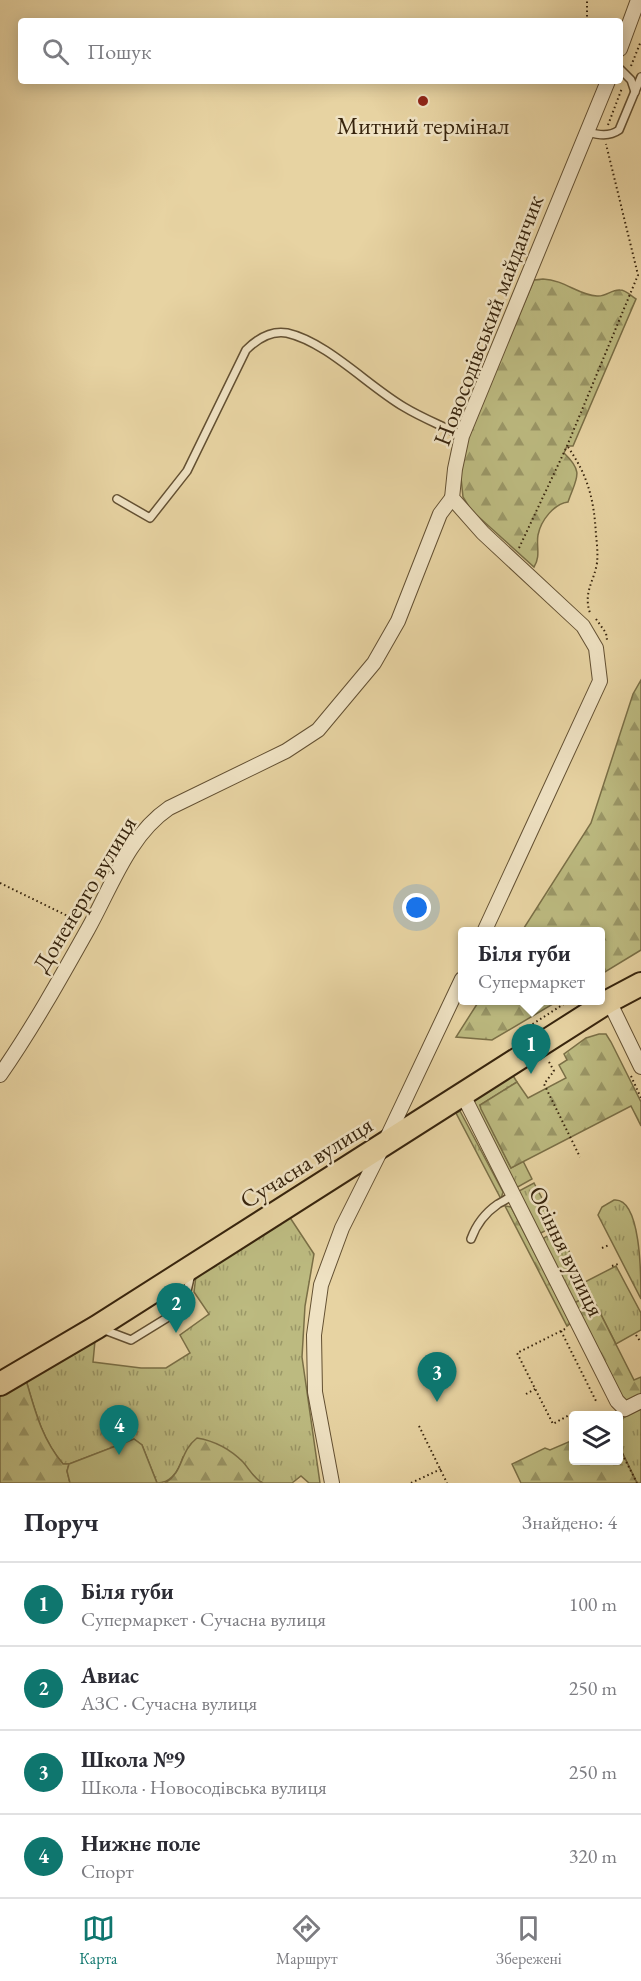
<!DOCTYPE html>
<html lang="uk">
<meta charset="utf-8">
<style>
:root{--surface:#fff;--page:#f2f2f3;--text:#2b2b33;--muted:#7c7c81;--line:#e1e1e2;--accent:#0f766e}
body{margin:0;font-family:"EB Garamond",serif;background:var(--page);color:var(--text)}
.controls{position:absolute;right:18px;bottom:18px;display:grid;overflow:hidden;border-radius:6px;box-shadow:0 3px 15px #0003}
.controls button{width:54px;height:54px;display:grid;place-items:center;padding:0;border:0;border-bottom:2px solid var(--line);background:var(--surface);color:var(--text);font:30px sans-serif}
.you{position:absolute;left:417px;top:908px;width:21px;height:21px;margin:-15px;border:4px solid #fff;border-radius:50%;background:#1a73e8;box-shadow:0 0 0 9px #1a73e833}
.badge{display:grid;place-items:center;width:39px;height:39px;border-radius:50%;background:var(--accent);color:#fff;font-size:20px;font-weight:700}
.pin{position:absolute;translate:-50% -50px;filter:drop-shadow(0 2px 3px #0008)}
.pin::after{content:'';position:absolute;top:32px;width:21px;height:18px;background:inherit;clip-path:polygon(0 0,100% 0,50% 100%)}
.popup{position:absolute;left:458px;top:927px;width:147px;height:78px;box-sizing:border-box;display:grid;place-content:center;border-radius:6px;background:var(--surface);filter:drop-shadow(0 2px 4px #0005);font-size:20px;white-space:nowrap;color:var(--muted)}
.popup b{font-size:22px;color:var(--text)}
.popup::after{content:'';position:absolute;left:50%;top:100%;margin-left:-12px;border:12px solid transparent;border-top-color:var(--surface)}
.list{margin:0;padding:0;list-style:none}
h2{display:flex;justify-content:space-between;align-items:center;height:78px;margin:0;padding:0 24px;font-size:26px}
h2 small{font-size:20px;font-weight:400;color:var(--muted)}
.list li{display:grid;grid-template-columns:39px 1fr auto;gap:18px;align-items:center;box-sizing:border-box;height:84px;padding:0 24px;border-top:2px solid var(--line)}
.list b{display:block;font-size:22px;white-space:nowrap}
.list p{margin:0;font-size:20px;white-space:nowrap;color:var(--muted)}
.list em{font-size:20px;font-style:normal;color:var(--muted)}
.icon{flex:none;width:33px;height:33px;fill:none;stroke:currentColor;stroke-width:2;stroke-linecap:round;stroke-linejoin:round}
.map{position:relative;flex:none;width:641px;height:1483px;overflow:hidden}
.search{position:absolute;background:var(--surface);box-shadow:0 3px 15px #0003;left:18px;right:18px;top:18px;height:66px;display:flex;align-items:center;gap:15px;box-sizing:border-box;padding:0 21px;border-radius:6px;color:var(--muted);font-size:22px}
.sheet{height:414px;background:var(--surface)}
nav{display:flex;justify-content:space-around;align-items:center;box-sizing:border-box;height:84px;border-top:2px solid var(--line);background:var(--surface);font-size:16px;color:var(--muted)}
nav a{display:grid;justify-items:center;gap:3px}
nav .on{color:var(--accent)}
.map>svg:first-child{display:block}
</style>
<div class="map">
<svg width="641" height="1483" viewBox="0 0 641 1483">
<defs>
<pattern id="grass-tufts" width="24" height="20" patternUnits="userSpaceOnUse" patternTransform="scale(1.5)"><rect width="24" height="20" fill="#bcba80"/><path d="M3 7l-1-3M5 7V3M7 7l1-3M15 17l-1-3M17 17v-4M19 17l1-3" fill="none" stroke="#9a9767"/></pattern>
<pattern id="forest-firs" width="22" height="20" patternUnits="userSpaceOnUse" patternTransform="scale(1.5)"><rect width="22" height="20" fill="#bcba80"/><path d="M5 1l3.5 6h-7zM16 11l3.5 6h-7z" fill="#9a9767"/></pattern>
</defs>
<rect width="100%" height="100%" fill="#e7d3a2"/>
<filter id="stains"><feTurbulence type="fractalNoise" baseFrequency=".00333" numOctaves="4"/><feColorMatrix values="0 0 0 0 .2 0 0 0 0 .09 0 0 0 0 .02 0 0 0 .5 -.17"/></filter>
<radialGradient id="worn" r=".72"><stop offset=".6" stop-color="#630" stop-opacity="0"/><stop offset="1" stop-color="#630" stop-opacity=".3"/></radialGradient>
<!-- grass -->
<g fill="url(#grass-tufts)" stroke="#7a6f46" stroke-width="1.5">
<path d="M 512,1074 L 517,1082 L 480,1105 L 511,1168 L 523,1161 L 532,1179 L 516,1188 L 473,1103 L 474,1099 Z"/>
<path d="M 460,1111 L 503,1192 L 501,1199 L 456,1113 Z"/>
<path d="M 534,1183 L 556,1225 L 541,1233 L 536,1233 L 517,1192 Z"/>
<path d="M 614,1200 C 641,1197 641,1275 641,1299 L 598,1215 L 602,1207 Z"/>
<path d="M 287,1213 L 314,1254 L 305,1306 L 302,1357 L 320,1483 L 309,1483 L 301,1476 L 292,1483 L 263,1483 L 257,1480 L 243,1463 L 183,1457 C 179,1470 172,1483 157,1483 L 142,1445 L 134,1439 L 69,1464 L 63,1464 C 42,1439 35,1411 26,1380 L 90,1338 L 95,1341 L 93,1362 L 141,1368 L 166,1368 L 190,1353 L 180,1335 L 209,1314 L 194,1292 L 196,1276 L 216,1266 L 222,1252 Z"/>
<path d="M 558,1230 L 585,1282 L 616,1266 L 641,1313 L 641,1330 L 616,1344 L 591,1295 L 574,1303 L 542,1239 Z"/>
<path d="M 641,1409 L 641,1483 L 637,1483 L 619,1446 L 619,1420 Z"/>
</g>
<!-- forest -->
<g fill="url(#forest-firs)" stroke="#7a6f46" stroke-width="1.5">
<path d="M 543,279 C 565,280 578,295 597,296 C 606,297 612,289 620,290 C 626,290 631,296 636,299 L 573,446 L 567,446 L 564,453 C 585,473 576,478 568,502 C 554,504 541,520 538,535 C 536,546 541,556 534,567 L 471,510 L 463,497 L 460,468 L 467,438 L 534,280 Z"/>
<path d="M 641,680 L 641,950 L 600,975 L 600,932 L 522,931 L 591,823 L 633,694 Z"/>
<path d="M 479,1001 L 479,1000 L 558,1001 L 492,1040 L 456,1037 Z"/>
<path d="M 599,1034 L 606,1034 L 611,1042 L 641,1102 L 641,1126 L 631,1106 L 511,1168 L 481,1109 L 480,1105 L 517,1082 L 528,1098 L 566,1078 L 559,1065 L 567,1060 L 564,1054 L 586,1038 Z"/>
<path d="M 505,1206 L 511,1207 L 571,1323 L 567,1326 Z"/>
<path d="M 591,1295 L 634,1380 L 641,1377 L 641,1398 L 631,1403 L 623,1399 L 574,1303 Z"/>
<path d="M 26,1380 C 35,1411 42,1439 63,1464 L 69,1464 L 67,1471 L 70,1483 L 0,1483 L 0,1396 Z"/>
<path d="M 197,1438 C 215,1441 230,1449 243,1462 C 250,1470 254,1479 263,1483 L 165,1483 C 184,1472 179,1452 197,1438 Z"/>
<path d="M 573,1440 L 574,1460 L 618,1460 L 619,1446 L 637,1483 L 521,1483 L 512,1464 L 545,1448 L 550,1450 Z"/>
</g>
<!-- park -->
<path fill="#bcba80" stroke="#7a6f46" stroke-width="1.5" d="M 134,1439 L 142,1445 L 157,1483 L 70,1483 L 67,1471 L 69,1464 Z"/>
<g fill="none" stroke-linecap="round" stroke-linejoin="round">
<!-- service casing -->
<g stroke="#635032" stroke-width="10">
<g id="service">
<path d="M 620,69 L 631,80 L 635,92"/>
<path d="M 587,132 C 599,135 609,137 619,130 L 641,77"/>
<path d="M 117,499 L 150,518 L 187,471 L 246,350 C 257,339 270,330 287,333 C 327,342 368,386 404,407 C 422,418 443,426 462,436"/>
<path d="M 471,1239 C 476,1225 485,1213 498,1204 C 505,1200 509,1199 513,1192"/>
<path d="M 102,1329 L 131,1340 L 183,1308 L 191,1274"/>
</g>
</g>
<!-- minor casing -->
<g stroke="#635032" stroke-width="16">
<g id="minor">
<path d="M 620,49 L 638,0"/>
<path d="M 484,932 L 600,681 L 596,648 L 583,626 L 483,533 L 452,498 L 455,469 L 462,436 L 608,81"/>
<path d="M 609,1001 L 641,1067"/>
<path d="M 0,1075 C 32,1029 60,979 88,929 C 111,888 128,836 169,808 L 286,751 L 318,730 L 374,663 L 398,621 L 440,514 L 452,498"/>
<path d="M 463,1095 L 617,1401 L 625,1409 L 641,1401"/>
<path d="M 332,1483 L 315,1392 L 314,1335 L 321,1285 L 342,1228 L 384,1144 L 462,979"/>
</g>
</g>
<!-- primary casing -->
<g stroke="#37240d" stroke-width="26">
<path id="primary" d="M 0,1384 L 97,1327 L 609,1001 L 641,984"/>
</g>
<!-- path -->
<g stroke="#37240d" stroke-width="2" stroke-dasharray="1.5 3" stroke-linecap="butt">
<path d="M 587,21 L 587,0"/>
<path d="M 631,66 L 641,41"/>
<path d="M 608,125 L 622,88"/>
<path d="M 568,447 C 588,476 594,499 596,535 C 597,544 598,554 597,563 C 594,582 583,592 590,613"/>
<path d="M 519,548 L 567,446 L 638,275 L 606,144"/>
<path d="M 596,619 L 606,633 L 607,640"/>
<path d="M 0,883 L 78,921"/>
<path d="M 525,1029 L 570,1000"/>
<path d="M 549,1062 L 554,1071 L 544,1084 L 580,1157"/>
<path d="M 631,1076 L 641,1098"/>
<path d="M 602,1248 L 609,1245"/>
<path d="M 612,1266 L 618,1264"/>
<path d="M 565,1329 L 517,1353 L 553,1424 L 571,1414 L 574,1419"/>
<path d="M 561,1331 L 596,1401"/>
<path d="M 636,1335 L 640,1341 L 641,1340"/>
<path d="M 526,1394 L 535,1389"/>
<path d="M 419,1426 L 447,1483"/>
<path d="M 618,1446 L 637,1483"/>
<path d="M 411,1483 L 441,1469"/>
</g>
<!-- service -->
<use href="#service" stroke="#efe2c3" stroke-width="7"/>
<!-- minor -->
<use href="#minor" stroke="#efe2c3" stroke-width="14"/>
<!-- primary -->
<use href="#primary" stroke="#e7d3a2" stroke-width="22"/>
</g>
<!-- markers -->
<circle fill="#8f2418" stroke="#efe2c3" stroke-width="2" cx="423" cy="101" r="6"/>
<g text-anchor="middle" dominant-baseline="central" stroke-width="5" stroke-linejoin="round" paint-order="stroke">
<!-- poi labels -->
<g font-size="24" fill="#37240d" stroke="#efe2c3">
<text x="423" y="125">Митний термінал</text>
</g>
<!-- street labels -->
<g font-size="24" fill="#37240d" stroke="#efe2c3">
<text transform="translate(488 320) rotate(-69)">Новосодівський майданчик</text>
<text transform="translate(84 894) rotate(-59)">Доненерго вулиця</text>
<text transform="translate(306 1162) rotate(-32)">Сучасна вулиця</text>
<text transform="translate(567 1251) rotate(64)">Осіння вулиця</text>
</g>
</g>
<rect width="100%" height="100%" filter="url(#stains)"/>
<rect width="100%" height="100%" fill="url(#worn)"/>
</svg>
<div class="controls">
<button><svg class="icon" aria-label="layers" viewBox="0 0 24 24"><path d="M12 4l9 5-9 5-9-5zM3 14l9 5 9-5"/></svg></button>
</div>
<div class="you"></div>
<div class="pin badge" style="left:531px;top:1074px">1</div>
<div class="popup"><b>Біля губи</b>Супермаркет</div>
<div class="pin badge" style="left:176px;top:1333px">2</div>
<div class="pin badge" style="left:437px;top:1402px">3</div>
<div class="pin badge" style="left:119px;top:1455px">4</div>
<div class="search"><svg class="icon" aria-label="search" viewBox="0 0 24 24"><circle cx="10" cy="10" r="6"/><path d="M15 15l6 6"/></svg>Пошук</div>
</div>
<section class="sheet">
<h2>Поруч<small>Знайдено: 4</small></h2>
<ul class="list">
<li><span class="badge">1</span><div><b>Біля губи</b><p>Супермаркет · Сучасна вулиця</p></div><em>100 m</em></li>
<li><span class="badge">2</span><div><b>Авиас</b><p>АЗС · Сучасна вулиця</p></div><em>250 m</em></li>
<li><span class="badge">3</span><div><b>Школа №9</b><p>Школа · Новосодівська вулиця</p></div><em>250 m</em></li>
<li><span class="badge">4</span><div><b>Нижнє поле</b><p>Спорт</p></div><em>320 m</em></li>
</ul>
</section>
<nav>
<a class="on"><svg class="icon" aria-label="map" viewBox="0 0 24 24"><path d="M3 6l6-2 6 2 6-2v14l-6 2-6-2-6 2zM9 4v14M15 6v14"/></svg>Карта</a>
<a><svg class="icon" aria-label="directions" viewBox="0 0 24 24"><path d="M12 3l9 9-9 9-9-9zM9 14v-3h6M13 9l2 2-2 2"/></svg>Маршрут</a>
<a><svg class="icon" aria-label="saved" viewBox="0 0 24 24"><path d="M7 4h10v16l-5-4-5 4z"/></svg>Збережені</a>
</nav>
